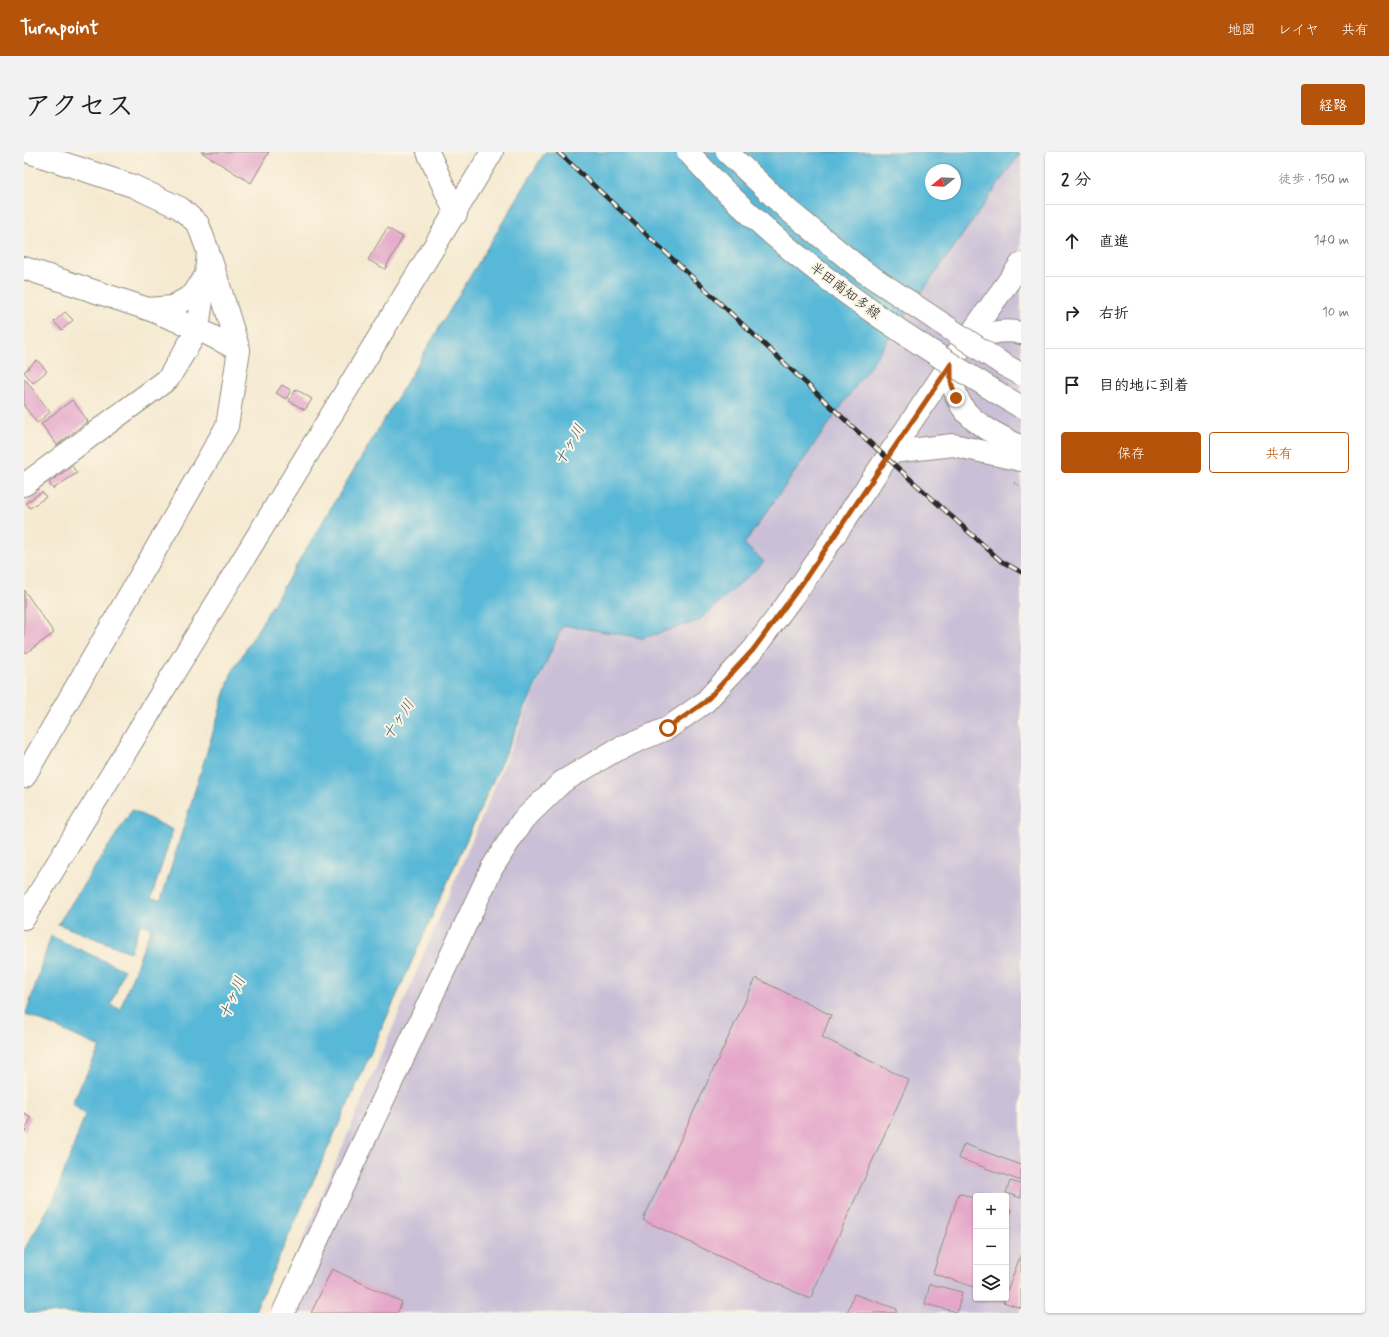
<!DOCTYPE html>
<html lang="ja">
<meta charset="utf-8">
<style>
:root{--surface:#fff;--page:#f2f2f2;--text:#202124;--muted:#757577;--line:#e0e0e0;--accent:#b45309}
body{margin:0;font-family:Mynerve,"Klee One",sans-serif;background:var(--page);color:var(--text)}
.controls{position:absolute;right:12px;bottom:12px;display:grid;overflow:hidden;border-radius:4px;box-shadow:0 1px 3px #0004}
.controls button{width:36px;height:36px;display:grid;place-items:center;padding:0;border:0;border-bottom:1px solid var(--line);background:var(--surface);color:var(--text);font:20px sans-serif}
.compass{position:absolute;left:901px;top:12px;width:36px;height:36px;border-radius:50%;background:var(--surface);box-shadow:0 1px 3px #0004;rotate:252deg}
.stop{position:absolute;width:12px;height:12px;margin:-9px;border:3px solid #b45309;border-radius:50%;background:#fff}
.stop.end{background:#b45309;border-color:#fff;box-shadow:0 1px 4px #0008}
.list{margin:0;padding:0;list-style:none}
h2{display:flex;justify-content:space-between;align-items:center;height:52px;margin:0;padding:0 16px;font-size:17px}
h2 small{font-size:13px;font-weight:400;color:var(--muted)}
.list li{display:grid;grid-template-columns:26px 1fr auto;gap:12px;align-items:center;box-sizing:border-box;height:72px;padding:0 16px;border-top:1px solid var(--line)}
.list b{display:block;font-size:15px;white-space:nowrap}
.list em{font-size:13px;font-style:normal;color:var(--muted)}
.actions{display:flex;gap:8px;padding:12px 16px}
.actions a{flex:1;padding:9px 0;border:1px solid var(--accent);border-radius:4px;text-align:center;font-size:14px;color:var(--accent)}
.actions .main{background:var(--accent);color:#fff}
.icon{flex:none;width:22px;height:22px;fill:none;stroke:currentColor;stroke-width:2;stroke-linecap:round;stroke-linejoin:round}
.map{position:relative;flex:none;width:997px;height:1161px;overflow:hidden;border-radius:4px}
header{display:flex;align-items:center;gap:24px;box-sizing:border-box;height:56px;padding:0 20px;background:var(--accent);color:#fff}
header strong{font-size:19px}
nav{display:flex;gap:22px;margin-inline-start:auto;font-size:14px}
.intro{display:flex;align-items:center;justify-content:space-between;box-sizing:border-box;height:96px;padding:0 24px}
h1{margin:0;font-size:28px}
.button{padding:10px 18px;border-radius:4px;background:var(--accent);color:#fff;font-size:14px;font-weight:700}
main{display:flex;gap:24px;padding:0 24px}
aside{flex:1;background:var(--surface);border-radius:4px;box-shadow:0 1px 3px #0004}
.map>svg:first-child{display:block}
</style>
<header>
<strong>Turnpoint</strong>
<nav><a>地図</a><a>レイヤ</a><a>共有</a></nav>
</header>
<div class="intro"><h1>アクセス</h1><a class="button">経路</a></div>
<main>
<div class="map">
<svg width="997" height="1161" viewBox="0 0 997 1161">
<rect width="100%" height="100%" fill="#fcf5e5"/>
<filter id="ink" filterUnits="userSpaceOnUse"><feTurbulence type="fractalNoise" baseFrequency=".025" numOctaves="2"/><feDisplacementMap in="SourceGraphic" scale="8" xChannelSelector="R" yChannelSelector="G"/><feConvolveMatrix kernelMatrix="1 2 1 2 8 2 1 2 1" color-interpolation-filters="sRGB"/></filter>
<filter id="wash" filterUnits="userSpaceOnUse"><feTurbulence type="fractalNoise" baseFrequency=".012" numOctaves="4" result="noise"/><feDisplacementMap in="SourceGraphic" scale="16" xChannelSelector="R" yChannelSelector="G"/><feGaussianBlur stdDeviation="0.9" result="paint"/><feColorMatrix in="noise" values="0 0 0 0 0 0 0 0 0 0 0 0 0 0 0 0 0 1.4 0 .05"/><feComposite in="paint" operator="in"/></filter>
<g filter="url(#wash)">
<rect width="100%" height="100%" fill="#f5ead1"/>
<!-- industrial -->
<path fill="#cabfd6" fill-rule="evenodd" d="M 997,0 L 997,1161 L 248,1161 L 539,473 L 619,486 L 740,410 L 719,392 ZM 952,1044 L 982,1044 L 982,1146 L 952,1146 Z"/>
<!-- water -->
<path fill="#59b8d7" stroke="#427281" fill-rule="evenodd" d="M 521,0 L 997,0 L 720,392 L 740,410 L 674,469 L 619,486 L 539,473 L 230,1161 L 0,1161 L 0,1098 L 31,1045 L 61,963 L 48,951 L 76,895 L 2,862 L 27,784 L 100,818 L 87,853 L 96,857 L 127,776 L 117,771 L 106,800 L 34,772 L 108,658 L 149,678 L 127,747 L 137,748 L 207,522 ZM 907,18 L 931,18 L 931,42 L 907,42 Z"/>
<g id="blocks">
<!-- building -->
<g fill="#e4a7ca">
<path d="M 177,0 L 245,0 L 227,31 Z"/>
<path d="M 363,76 L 379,85 L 361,117 L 344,108 Z"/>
<path d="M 41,160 L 49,168 L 38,178 L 30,170 Z"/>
<path d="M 13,208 L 23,219 L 9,231 L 0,220 Z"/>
<path d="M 0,226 L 26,260 L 13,271 L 0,254 Z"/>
<path d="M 258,233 L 267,238 L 262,247 L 252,241 Z"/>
<path d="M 272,237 L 288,247 L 281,258 L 265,249 Z"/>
<path d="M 48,248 L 64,269 L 33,293 L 17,272 Z"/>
<path d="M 48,314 L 53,321 L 29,337 L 25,331 Z"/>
<path d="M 18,340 L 22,345 L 6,356 L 2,351 Z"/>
<path d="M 0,438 L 30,481 L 2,501 L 0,498 Z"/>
<path d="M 732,826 L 807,863 L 798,885 L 885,928 L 786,1147 L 619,1068 Z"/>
<path d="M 0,961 L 7,965 L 0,981 Z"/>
<path d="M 940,992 L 997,1013 L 997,1029 L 934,1006 Z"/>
<path d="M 986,1029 L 997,1032 L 997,1046 L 982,1041 Z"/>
<path d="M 935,1041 L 952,1047 L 952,1136 L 909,1121 Z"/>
<path d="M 982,1057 L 987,1058 L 982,1074 Z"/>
<path d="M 997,1102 L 997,1156 L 979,1150 Z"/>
<path d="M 308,1117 L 378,1150 L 373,1161 L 287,1161 Z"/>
<path d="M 906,1132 L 938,1140 L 933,1160 L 901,1152 Z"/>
<path d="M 830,1142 L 873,1157 L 872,1161 L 823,1161 Z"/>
</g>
</g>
</g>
<g filter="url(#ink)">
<use href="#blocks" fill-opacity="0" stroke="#908a7e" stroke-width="1"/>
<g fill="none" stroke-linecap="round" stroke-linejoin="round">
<!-- minor casing -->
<g stroke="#908a7e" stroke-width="24">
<g id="minor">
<path d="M 404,0 L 432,62"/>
<path d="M 0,116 L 124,157 L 148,155 L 169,143 L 182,123 L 184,99 L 174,72 L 156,56 L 109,34 L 5,0"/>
<path d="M 127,158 L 174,177 L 215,198 L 187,108"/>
<path d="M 941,190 C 959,183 977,176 997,181"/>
<path d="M 927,212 C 928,265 956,273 997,295"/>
<path d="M 868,300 L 929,293 L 997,308"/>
<path d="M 0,333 L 144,227 L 174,177 L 181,126"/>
<path d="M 0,625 L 203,274 L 215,198"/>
<path d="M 0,766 L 468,0"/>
<path d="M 259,1161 L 468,716 L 498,669 L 538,630 L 592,598 L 644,576 L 681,550 L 729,498 L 777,433 L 941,190 L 997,112"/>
</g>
</g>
<!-- path -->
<path stroke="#908a7e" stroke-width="2.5" stroke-dasharray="1 3" stroke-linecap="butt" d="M 990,331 L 997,334"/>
<!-- minor -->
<use href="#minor" stroke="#fff" stroke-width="22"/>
<!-- rail casing -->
<g stroke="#2b2b2b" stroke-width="4.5">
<path id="rail" d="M 534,0 L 832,278 L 977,409 L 997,420"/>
</g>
<!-- rail -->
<use href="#rail" stroke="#fcf5e5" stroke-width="3" stroke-dasharray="9" stroke-linecap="butt"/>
<!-- major-bridge casing -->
<g stroke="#908a7e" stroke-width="24" stroke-linecap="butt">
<g id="major-bridge">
<path d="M 664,0 C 758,105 877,183 997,255"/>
<path d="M 703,0 L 764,58 L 839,119 L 980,213 L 997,222"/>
</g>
</g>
<!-- major-bridge -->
<use href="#major-bridge" stroke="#fff" stroke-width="22"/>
</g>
</g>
<g fill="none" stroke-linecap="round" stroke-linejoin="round" filter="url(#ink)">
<!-- route -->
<path stroke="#b45309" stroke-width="5" d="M 644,576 L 681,550 L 729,498 L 777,433 L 927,212 L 927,230 L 932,246"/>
</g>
<g text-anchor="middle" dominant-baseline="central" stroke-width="4" stroke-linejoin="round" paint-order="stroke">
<!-- street labels -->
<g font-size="14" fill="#2b2b2b" stroke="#fcf5e5">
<text transform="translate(821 139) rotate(37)">半田南知多線</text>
</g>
<!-- water labels -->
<g font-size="15" font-style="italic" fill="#3b5c67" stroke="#fcf5e5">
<text transform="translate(546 293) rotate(-60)">十ヶ川</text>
<text transform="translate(375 568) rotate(-57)">十ヶ川</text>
<text transform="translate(209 846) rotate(-67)">十ヶ川</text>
</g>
</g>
</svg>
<div class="controls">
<button>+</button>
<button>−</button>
<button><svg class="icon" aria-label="layers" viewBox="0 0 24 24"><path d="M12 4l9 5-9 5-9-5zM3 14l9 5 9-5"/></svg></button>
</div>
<svg class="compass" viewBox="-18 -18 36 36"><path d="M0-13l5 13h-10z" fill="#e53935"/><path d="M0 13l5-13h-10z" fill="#757577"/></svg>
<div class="stop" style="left:644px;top:576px"></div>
<div class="stop end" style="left:932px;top:246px"></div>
</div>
<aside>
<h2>2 分<small>徒歩 · 150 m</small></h2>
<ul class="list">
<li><svg class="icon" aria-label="ahead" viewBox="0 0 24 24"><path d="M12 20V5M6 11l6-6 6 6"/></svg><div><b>直進</b></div><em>140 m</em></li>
<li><svg class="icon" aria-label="right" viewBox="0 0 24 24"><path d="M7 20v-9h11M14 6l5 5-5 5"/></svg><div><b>右折</b></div><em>10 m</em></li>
<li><svg class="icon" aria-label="arrive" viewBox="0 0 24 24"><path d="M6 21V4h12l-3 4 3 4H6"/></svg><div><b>目的地に到着</b></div></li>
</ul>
<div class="actions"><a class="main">保存</a><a>共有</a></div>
</aside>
</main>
